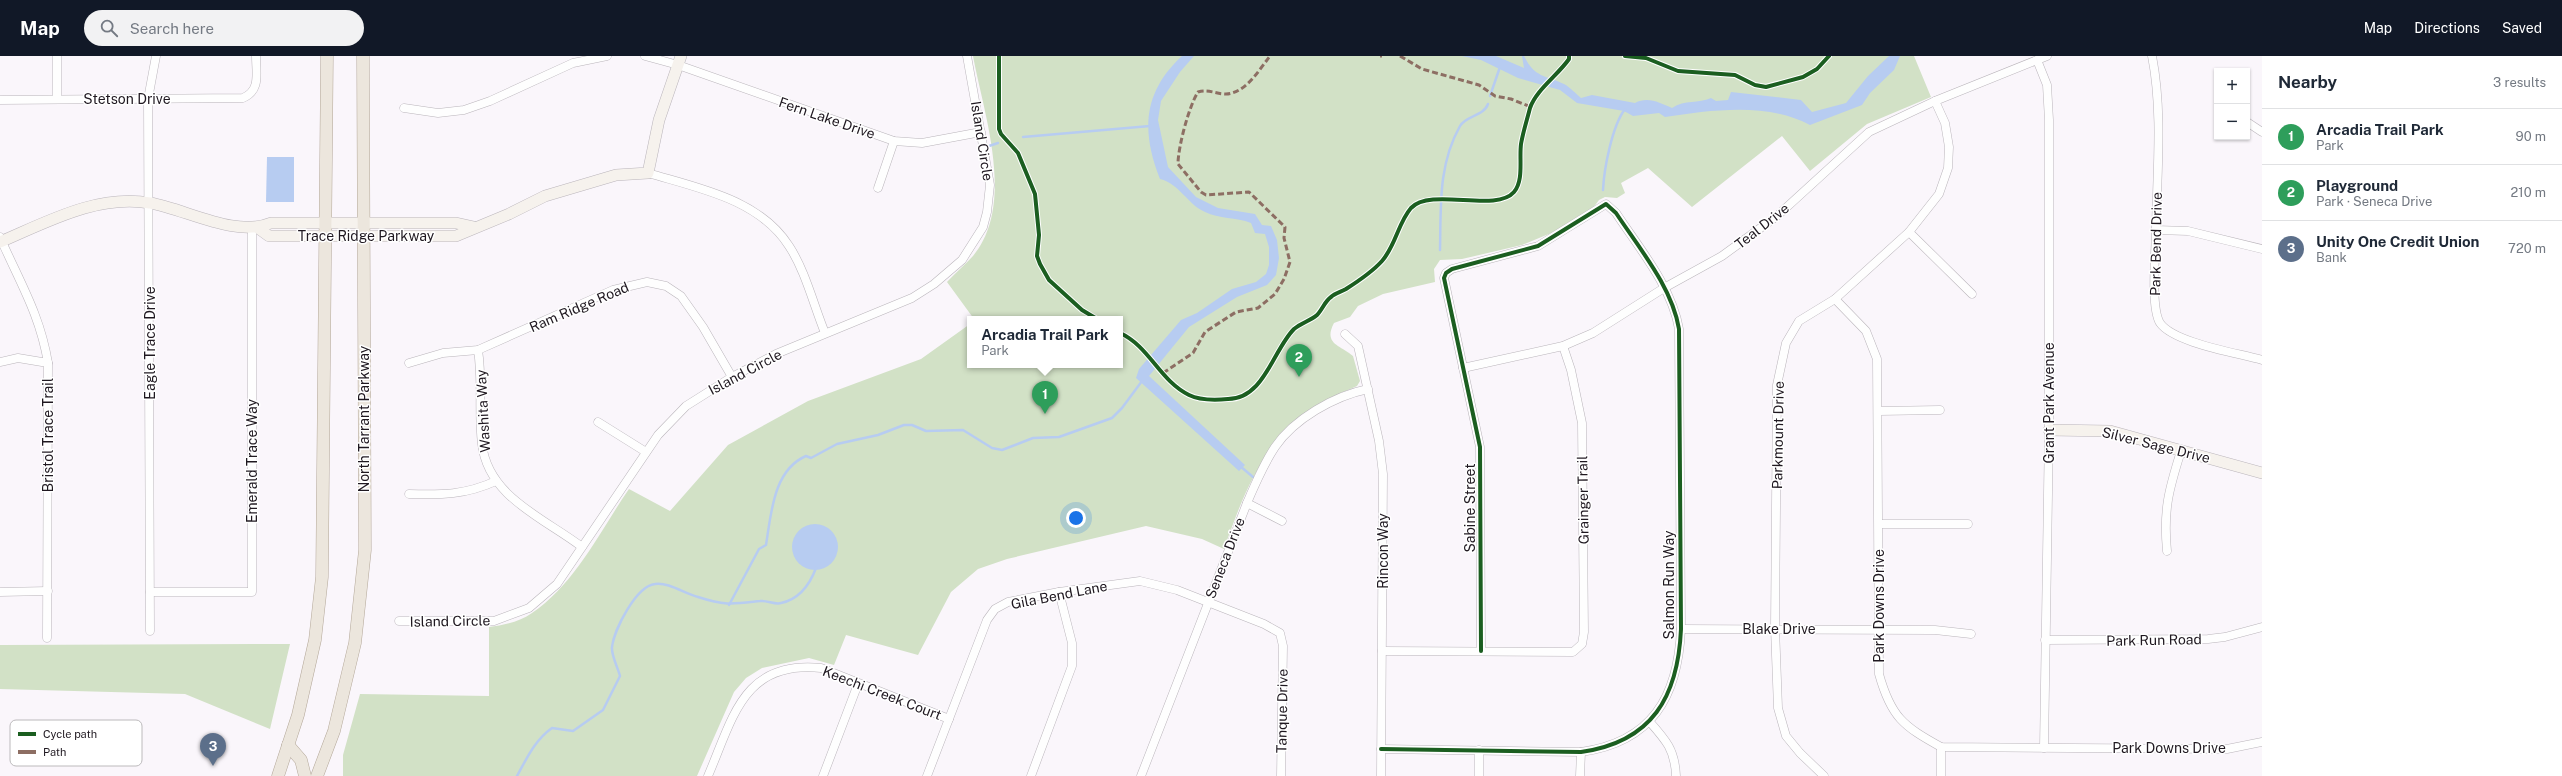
<!DOCTYPE html>
<meta charset="utf-8">
<style>
:root{--surface:#fff;--page:#f2f2f3;--text:#1f2937;--muted:#747a83;--line:#e0e1e3;--accent:#111827}
body{margin:0;font-family:"Public Sans",sans-serif;background:var(--page);color:var(--text)}
.controls{position:absolute;right:12px;top:12px;display:grid;overflow:hidden;border-radius:0px;box-shadow:0 1px 3px #0004}
.controls button{width:36px;height:36px;display:grid;place-items:center;padding:0;border:0;border-bottom:1px solid var(--line);background:var(--surface);color:var(--text);font:20px sans-serif}
.you{position:absolute;left:1076px;top:462px;width:14px;height:14px;margin:-10px;border:3px solid #fff;border-radius:50%;background:#1a73e8;box-shadow:0 0 0 6px #1a73e833}
.badge{display:grid;place-items:center;width:26px;height:26px;border-radius:50%;background:var(--accent);color:#fff;font-size:13px;font-weight:700}
.pin{position:absolute;translate:-50% -33px;filter:drop-shadow(0 1px 2px #0008)}
.pin::after{content:'';position:absolute;top:21px;width:14px;height:12px;background:inherit;clip-path:polygon(0 0,100% 0,50% 100%)}
.popup{position:absolute;left:967px;top:260px;width:156px;height:52px;box-sizing:border-box;display:grid;place-content:center;border-radius:0px;background:var(--surface);filter:drop-shadow(0 1px 3px #0005);font-size:13px;white-space:nowrap;color:var(--muted)}
.popup b{font-size:15px;color:var(--text)}
.popup::after{content:'';position:absolute;left:50%;top:100%;margin-left:-8px;border:8px solid transparent;border-top-color:var(--surface)}
.list{margin:0;padding:0;list-style:none}
h2{display:flex;justify-content:space-between;align-items:center;height:52px;margin:0;padding:0 16px;font-size:17px}
h2 small{font-size:13px;font-weight:400;color:var(--muted)}
.list li{display:grid;grid-template-columns:26px 1fr auto;gap:12px;align-items:center;box-sizing:border-box;height:56px;padding:0 16px;border-top:1px solid var(--line)}
.list b{display:block;font-size:15px;white-space:nowrap}
.list p{margin:0;font-size:13px;white-space:nowrap;color:var(--muted)}
.list em{font-size:13px;font-style:normal;color:var(--muted)}
.icon{flex:none;width:22px;height:22px;fill:none;stroke:currentColor;stroke-width:2;stroke-linecap:round;stroke-linejoin:round}
.map{position:relative;flex:none;width:2262px;height:720px;overflow:hidden}
header{display:flex;align-items:center;gap:24px;box-sizing:border-box;height:56px;padding:0 20px;background:var(--accent);color:#fff}
header strong{font-size:19px}
nav{display:flex;gap:22px;margin-inline-start:auto;font-size:14px}
.search{width:280px;height:36px;background:var(--page);display:flex;align-items:center;gap:10px;box-sizing:border-box;padding:0 14px;border-radius:22px;color:var(--muted);font-size:15px}
main{display:flex}
aside{flex:1;background:var(--surface)}
.map>svg:first-child{display:block}
</style>
<header>
<strong>Map</strong>
<div class="search"><svg class="icon" aria-label="search" viewBox="0 0 24 24"><circle cx="10" cy="10" r="6"/><path d="M15 15l6 6"/></svg>Search here</div>
<nav><a>Map</a><a>Directions</a><a>Saved</a></nav>
</header>
<main>
<div class="map">
<svg width="2262" height="720" viewBox="0 0 2262 720">
<rect width="100%" height="100%" fill="#faf6fb"/>
<!-- green -->
<g fill="#d2e1c6">
<path d="M 973,0 L 1914,0 L 1931,41 L 1867,68 L 1810,115 L 1782,80 L 1692,151 L 1648,112 L 1621,127 L 1625,137 L 1617,142 L 1605,141 L 1599,144 L 1593,152 L 1556,175 L 1522,189 L 1462,203 L 1440,204 L 1434,213 L 1435,226 L 1383,238 L 1358,250 L 1350,261 L 1334,267 C 1323,288 1340,289 1353,300 L 1360,325 L 1357,330 C 1344,336 1328,342 1316,350 C 1261,391 1246,431 1224,493 L 1202,483 L 1146,470 L 1007,503 L 978,513 L 951,536 L 918,599 L 846,579 L 834,609 L 809,602 L 762,612 L 746,622 L 734,636 L 697,720 L 343,720 L 343,699 L 360,638 L 489,640 L 489,571 C 503,569 520,566 532,557 C 575,528 600,475 629,433 L 670,455 L 728,389 L 808,345 L 921,303 L 970,268 L 970,309 L 1120,309 L 1120,263 L 974,263 L 947,226 C 955,217 965,209 973,200 C 1016,148 984,59 973,0 Z"/>
<path d="M 290,588 L 270,673 L 185,638 L 0,633 L 0,589 Z"/>
</g>
<!-- water -->
<g fill="#b7ccf1">
<path d="M 1182,0 L 1194,0 L 1180,16 L 1161,45 L 1158,64 L 1168,111 L 1196,141 L 1218,152 L 1255,158 L 1262,169 L 1271,170 L 1277,184 L 1279,202 L 1276,219 L 1267,229 L 1237,241 L 1189,271 L 1149,320 L 1245,409 L 1239,415 L 1136,322 L 1139,313 L 1181,264 L 1197,257 L 1232,233 L 1256,226 L 1266,218 L 1269,209 L 1269,191 L 1265,178 L 1255,177 L 1251,167 C 1236,161 1219,163 1205,156 C 1187,148 1180,128 1160,123 C 1141,75 1143,36 1182,0 Z"/>
<path d="M 1462,0 L 1496,0 L 1524,12 L 1522,0 L 1524,0 C 1535,22 1545,19 1564,28 C 1570,31 1576,38 1581,42 L 1592,39 L 1635,47 C 1648,40 1660,47 1672,52 C 1685,43 1698,48 1711,42 L 1716,45 L 1728,44 L 1731,36 L 1801,44 L 1812,56 L 1846,47 L 1868,20 L 1889,0 L 1900,0 L 1894,14 L 1870,37 L 1862,49 L 1810,69 C 1768,46 1711,54 1665,61 L 1659,57 L 1633,60 L 1624,55 L 1577,47 L 1560,34 L 1518,22 L 1481,4 Z"/>
<path d="M 267,101 L 294,101 L 294,146 L 266,146 Z"/>
<circle cx="815" cy="491" r="23"/>
</g>
<g fill="none" stroke-linecap="round" stroke-linejoin="round">
<!-- stream -->
<g stroke="#b7ccf1" stroke-width="2.5">
<path d="M 1490,40 L 1500,11"/>
<path d="M 1023,81 L 1150,70"/>
<path d="M 989,90 L 998,87"/>
<path d="M 1603,134 C 1604,113 1612,70 1625,53"/>
<path d="M 1440,194 C 1441,151 1438,109 1460,70 C 1465,60 1484,60 1488,48"/>
<path d="M 1240,410 L 1253,421"/>
<path d="M 729,549 L 759,493 L 766,489 C 771,459 773,414 806,400 L 811,402 L 837,388 L 878,379 L 904,369 L 912,369 L 926,375 L 963,374 L 992,392 L 1002,394 L 1033,382 L 1059,381 L 1112,362 L 1122,352 L 1142,325"/>
<path d="M 517,720 C 527,702 535,684 552,672 L 573,675 L 603,654 L 620,620 C 618,612 611,599 612,591 C 614,574 636,530 655,528 C 669,526 685,538 698,541 C 726,550 733,548 760,545 C 767,544 775,549 781,547 C 800,543 810,528 816,512"/>
</g>
<!-- street casing -->
<g stroke="#bab5bb" stroke-width="9">
<g id="street">
<path d="M 57,0 L 57,43"/>
<path d="M 645,0 L 678,9 L 894,85 L 922,87 L 981,76"/>
<path d="M 2152,0 C 2163,56 2157,116 2156,173 C 2156,193 2150,251 2160,267 C 2174,287 2238,297 2262,304"/>
<path d="M 2037,4 L 2047,29 L 2049,64 L 2049,374 L 2044,692"/>
<path d="M 0,44 L 243,42 C 261,34 256,18 256,0"/>
<path d="M 404,52 L 438,57 L 464,54 L 490,45 L 573,7 L 607,0"/>
<path d="M 2247,66 L 2262,76"/>
<path d="M 648,117 C 698,132 759,143 789,190 C 805,214 814,250 825,277"/>
<path d="M 878,132 L 894,85"/>
<path d="M 2156,174 L 2188,175 L 2262,193"/>
<path d="M 1909,176 L 1972,238"/>
<path d="M 0,181 C 19,225 40,258 48,307 L 47,582"/>
<path d="M 1835,243 L 1866,275 L 1877,303 L 1879,618 C 1891,661 1903,670 1941,691 L 2227,693 L 2262,686"/>
<path d="M 1345,278 L 1358,290 L 1379,385 L 1383,418 L 1381,720"/>
<path d="M 478,294 C 483,326 478,356 482,388 C 488,441 544,462 582,491"/>
<path d="M 0,306 L 18,302 L 48,307"/>
<path d="M 409,307 L 443,297 L 478,294 L 613,234 L 647,226 L 666,230 L 681,240 L 703,271 L 732,321"/>
<path d="M 1463,312 L 1563,290 L 1593,277 L 1664,232 L 1722,200 L 1777,160 L 1869,76 L 1935,45 L 2047,0"/>
<path d="M 1879,355 L 1940,354"/>
<path d="M 598,366 L 646,396"/>
<path d="M 409,438 C 442,439 465,439 496,425"/>
<path d="M 1247,447 L 1282,465"/>
<path d="M 1879,468 L 1968,468"/>
<path d="M 2167,495 C 2163,454 2169,433 2181,395"/>
<path d="M 0,536 L 48,535"/>
<path d="M 150,536 L 252,536 L 252,172"/>
<path d="M 399,565 L 494,565 L 529,552 L 557,528 L 658,379 L 686,350 L 732,321 L 776,298 L 912,242 L 934,228 L 962,204 L 983,171 L 987,156 L 990,129 L 967,0"/>
<path d="M 1681,573 L 1935,574 L 1971,578"/>
<path d="M 150,575 L 148,43 L 156,0"/>
<path d="M 2045,584 L 2208,583 L 2225,581 L 2262,571"/>
<path d="M 1382,595 L 1573,596 L 1582,588 L 1584,576 L 1582,367 L 1571,314 L 1563,290"/>
<path d="M 1649,665 C 1666,684 1675,694 1676,720"/>
<path d="M 1381,693 L 1581,696 C 1652,686 1678,641 1681,573 L 1679,273 C 1672,231 1639,192 1616,157 L 1606,148 L 1538,190 L 1452,213 L 1446,217 L 1444,222 L 1480,391 L 1481,595"/>
<path d="M 708,720 C 733,662 743,604 821,612 L 949,663"/>
<path d="M 823,720 L 858,628"/>
<path d="M 927,720 L 987,564 L 995,553 L 1008,546 L 1059,536 L 1140,525 L 1177,534 L 1264,568 L 1280,577 L 1283,590 L 1281,720"/>
<path d="M 1031,720 L 1072,610 L 1072,587 L 1059,536"/>
<path d="M 1141,720 L 1247,447 C 1255,428 1263,409 1275,391 C 1294,363 1334,340 1368,333"/>
<path d="M 1479,720 L 1479,694"/>
<path d="M 1580,720 L 1581,696"/>
<path d="M 1824,720 L 1800,697 L 1786,680 L 1778,652 L 1775,572 L 1777,329 L 1786,287 L 1799,265 L 1835,243 L 1909,176 L 1939,138 L 1948,112 L 1949,91 L 1945,67 L 1935,45"/>
<path d="M 1941,720 L 1941,691"/>
</g>
</g>
<!-- secondary casing -->
<g stroke="#bab5bb" stroke-width="12">
<g id="secondary">
<path d="M 258,172 L 269,180 L 456,180 L 509,158 L 545,140 L 616,119 L 648,117 L 659,64 L 681,0"/>
<path d="M 0,186 C 47,166 97,138 150,147 C 186,153 235,182 271,167 L 456,167 L 474,171"/>
<path d="M 2049,374 L 2110,375 L 2262,417"/>
</g>
</g>
<!-- primary casing -->
<g stroke="#b3a798" stroke-width="13">
<g id="primary">
<path d="M 288,689 L 301,704 L 305,720"/>
<path d="M 278,720 L 298,659 L 315,584 L 322,521 L 327,0"/>
<path d="M 317,720 L 334,675 L 355,587 L 365,494 L 363,0"/>
</g>
</g>
<!-- street -->
<use href="#street" stroke="#fefefe" stroke-width="8"/>
<!-- secondary -->
<use href="#secondary" stroke="#f6f2ed" stroke-width="11"/>
<!-- primary -->
<use href="#primary" stroke="#ece6dd" stroke-width="12"/>
<!-- quiet -->
<g stroke="#8d6e63" stroke-width="3" stroke-dasharray="6 3" stroke-linecap="butt">
<path d="M 1380,0 L 1382,0"/>
<path d="M 1400,0 L 1422,13 L 1479,29 L 1495,40 L 1511,43 L 1531,51"/>
<path d="M 1163,317 L 1193,297 L 1205,276 L 1236,256 L 1258,252 L 1275,238 L 1284,223 L 1290,206 L 1284,182 L 1285,171 L 1249,136 L 1206,139 L 1201,136 L 1178,108 C 1178,91 1189,50 1198,36 C 1209,33 1216,38 1226,38 C 1246,37 1259,14 1270,0"/>
</g>
<!-- cycleway casing -->
<g stroke="#fff" stroke-width="6">
<g id="cycleway">
<path d="M 999,0 L 999,73 L 1001,78 L 1018,97 L 1035,138 L 1039,179 L 1037,200 L 1040,208 L 1049,224 L 1082,254 L 1097,263"/>
<path d="M 1625,0 L 1646,2 L 1678,15 L 1735,19 L 1755,29 L 1766,31 L 1803,21 L 1817,13 L 1829,0"/>
<path d="M 1120,277 C 1149,290 1160,325 1189,339 C 1199,344 1217,344 1228,343 C 1264,343 1273,294 1294,273 C 1301,267 1310,265 1317,259 C 1322,254 1325,245 1331,241 C 1335,237 1341,236 1346,233 C 1357,226 1373,215 1382,205 C 1396,189 1398,167 1411,152 C 1431,131 1496,157 1514,136 C 1524,124 1519,103 1521,88 C 1523,76 1527,64 1530,52 C 1536,34 1558,19 1569,3 L 1569,0"/>
<path d="M 1381,693 L 1581,696 C 1652,686 1678,641 1681,573 L 1679,273 C 1672,231 1639,192 1616,157 L 1606,148 L 1538,190 L 1452,213 L 1446,217 L 1444,222 L 1480,391 L 1481,595"/>
</g>
</g>
<!-- cycleway -->
<use href="#cycleway" stroke="#1b5e20" stroke-width="4"/>
</g>
<g text-anchor="middle" dominant-baseline="central" stroke-width="3" stroke-linejoin="round" paint-order="stroke">
<!-- street labels -->
<g font-size="14" fill="#1f1820" stroke="#fff">
<text x="127" y="43">Stetson Drive</text>
<text transform="translate(827 62) rotate(19)">Fern Lake Drive</text>
<text transform="translate(982 85) rotate(81)">Island Circle</text>
<text transform="translate(1762 170) rotate(-38)">Teal Drive</text>
<text x="366" y="180">Trace Ridge Parkway</text>
<text transform="translate(2156 188) rotate(-89)">Park Bend Drive</text>
<text transform="translate(579 251) rotate(-23)">Ram Ridge Road</text>
<text transform="translate(150 287) rotate(-90)">Eagle Trace Drive</text>
<text transform="translate(745 316) rotate(-28)">Island Circle</text>
<text transform="translate(2049 347) rotate(-90)">Grant Park Avenue</text>
<text transform="translate(483 355) rotate(-93)">Washita Way</text>
<text transform="translate(364 363) rotate(-90)">North Tarrant Parkway</text>
<text transform="translate(48 379) rotate(-90)">Bristol Trace Trail</text>
<text transform="translate(1778 379) rotate(-89)">Parkmount Drive</text>
<text transform="translate(2156 389) rotate(14)">Silver Sage Drive</text>
<text transform="translate(252 405) rotate(-90)">Emerald Trace Way</text>
<text transform="translate(1583 444) rotate(-91)">Grainger Trail</text>
<text transform="translate(1470 452) rotate(-90)">Sabine Street</text>
<text transform="translate(1383 495) rotate(-90)">Rincon Way</text>
<text transform="translate(1225 502) rotate(-69)">Seneca Drive</text>
<text transform="translate(1669 529) rotate(-90)">Salmon Run Way</text>
<text transform="translate(1059 539) rotate(-11)">Gila Bend Lane</text>
<text transform="translate(1879 550) rotate(-90)">Park Downs Drive</text>
<text transform="translate(450 565) rotate(-1)">Island Circle</text>
<text x="1779" y="573">Blake Drive</text>
<text transform="translate(2154 584) rotate(-1)">Park Run Road</text>
<text transform="translate(882 637) rotate(21)">Keechi Creek Court</text>
<text transform="translate(1282 655) rotate(-89)">Tanque Drive</text>
<text x="2169" y="692">Park Downs Drive</text>
</g>
</g>
<!-- legend -->
<rect x="10" y="664" width="132" height="46" rx="6" fill="#fff" stroke="#bcbabc" stroke-width="1"/>
<rect x="18" y="676" width="18" height="4" fill="#1b5e20"/>
<rect x="18" y="694" width="18" height="4" fill="#8d6e63"/>
<g font-size="11" fill="#1f1820">
<text x="43" y="682">Cycle path</text>
<text x="43" y="700">Path</text>
</g>
</svg>
<div class="controls">
<button>+</button>
<button>−</button>
</div>
<div class="you"></div>
<div class="pin badge" style="left:1045px;top:358px;background:#2e9e5b">1</div>
<div class="popup"><b>Arcadia Trail Park</b>Park</div>
<div class="pin badge" style="left:1299px;top:321px;background:#2e9e5b">2</div>
<div class="pin badge" style="left:213px;top:710px;background:#5c6f8a">3</div>
</div>
<aside>
<h2>Nearby<small>3 results</small></h2>
<ul class="list">
<li><span class="badge" style="background:#2e9e5b">1</span><div><b>Arcadia Trail Park</b><p>Park</p></div><em>90 m</em></li>
<li><span class="badge" style="background:#2e9e5b">2</span><div><b>Playground</b><p>Park · Seneca Drive</p></div><em>210 m</em></li>
<li><span class="badge" style="background:#5c6f8a">3</span><div><b>Unity One Credit Union</b><p>Bank</p></div><em>720 m</em></li>
</ul>
</aside>
</main>
